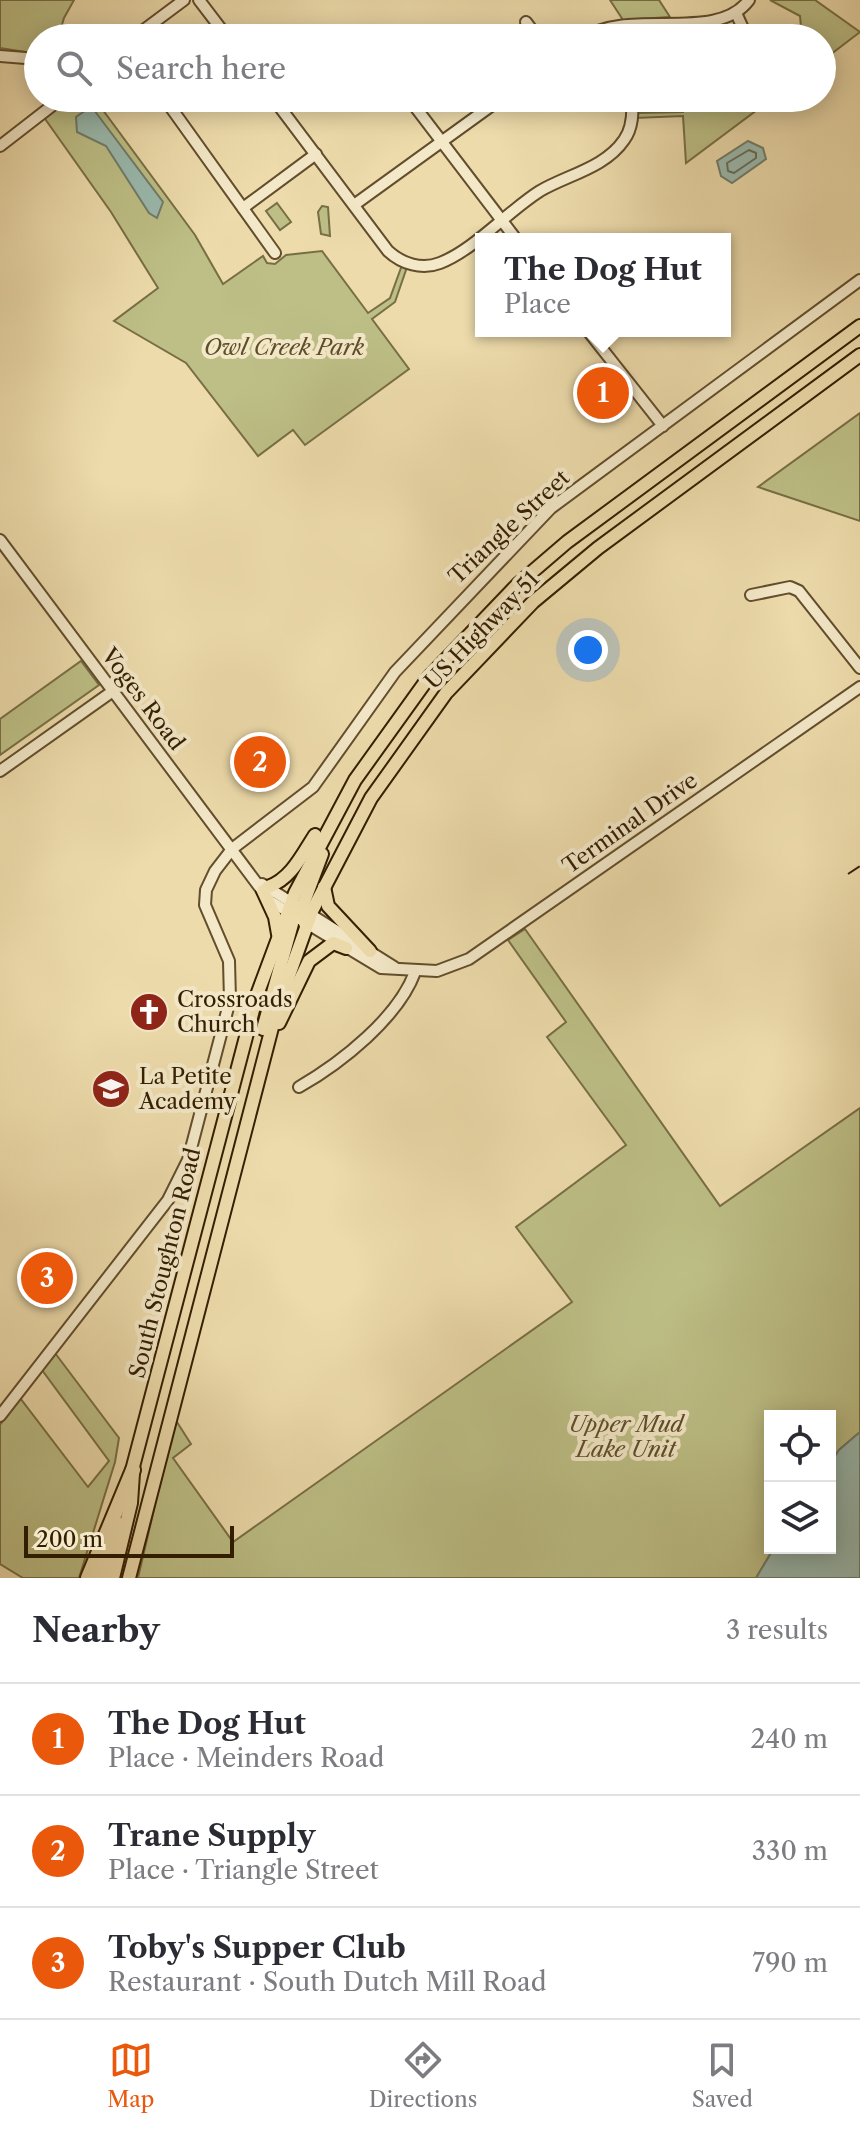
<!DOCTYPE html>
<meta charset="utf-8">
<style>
:root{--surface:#fff;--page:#f2f2f3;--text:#2b2b33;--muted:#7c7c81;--line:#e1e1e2;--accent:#ea580c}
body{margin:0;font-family:"Libre Caslon Text",serif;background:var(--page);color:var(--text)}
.controls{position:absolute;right:24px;bottom:24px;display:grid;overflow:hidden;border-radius:0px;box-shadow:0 4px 20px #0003}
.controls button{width:72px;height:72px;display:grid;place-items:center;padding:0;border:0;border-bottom:2px solid var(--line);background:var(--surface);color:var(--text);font:40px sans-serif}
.scale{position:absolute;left:24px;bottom:20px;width:210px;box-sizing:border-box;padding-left:8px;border:4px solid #341e02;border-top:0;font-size:22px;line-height:28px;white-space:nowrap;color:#341e02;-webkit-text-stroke:6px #f3e8c8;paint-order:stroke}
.you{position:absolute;left:588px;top:650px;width:28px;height:28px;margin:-20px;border:6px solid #fff;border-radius:50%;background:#1a73e8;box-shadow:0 0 0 12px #1a73e833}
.badge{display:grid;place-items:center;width:52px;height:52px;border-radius:50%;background:var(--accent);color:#fff;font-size:26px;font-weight:700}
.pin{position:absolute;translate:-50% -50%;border:4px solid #fff;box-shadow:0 2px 8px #0006}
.popup{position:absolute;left:475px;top:233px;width:256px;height:104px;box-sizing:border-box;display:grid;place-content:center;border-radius:0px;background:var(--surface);filter:drop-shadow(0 2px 6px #0005);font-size:26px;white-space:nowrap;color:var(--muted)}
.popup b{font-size:30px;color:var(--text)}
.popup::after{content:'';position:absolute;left:50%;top:100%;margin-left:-16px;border:16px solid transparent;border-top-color:var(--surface)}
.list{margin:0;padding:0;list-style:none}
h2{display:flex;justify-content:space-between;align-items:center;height:104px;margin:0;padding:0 32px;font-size:34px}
h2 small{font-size:26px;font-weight:400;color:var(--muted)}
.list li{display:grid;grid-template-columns:52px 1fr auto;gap:24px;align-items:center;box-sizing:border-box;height:112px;padding:0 32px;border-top:2px solid var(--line)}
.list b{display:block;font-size:30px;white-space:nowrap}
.list p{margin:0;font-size:26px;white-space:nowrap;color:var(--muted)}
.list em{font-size:26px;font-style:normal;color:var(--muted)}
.icon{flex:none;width:44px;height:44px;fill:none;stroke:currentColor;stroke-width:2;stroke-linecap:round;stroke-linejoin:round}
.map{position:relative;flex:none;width:860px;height:1578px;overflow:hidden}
.search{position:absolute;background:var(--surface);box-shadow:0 4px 20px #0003;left:24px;right:24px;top:24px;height:88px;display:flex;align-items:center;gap:20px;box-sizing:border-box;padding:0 28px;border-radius:44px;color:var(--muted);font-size:30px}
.sheet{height:440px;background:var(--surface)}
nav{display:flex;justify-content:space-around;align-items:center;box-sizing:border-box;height:112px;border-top:2px solid var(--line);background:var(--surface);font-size:22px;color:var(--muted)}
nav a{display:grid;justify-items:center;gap:4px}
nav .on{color:var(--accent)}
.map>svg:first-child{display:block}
</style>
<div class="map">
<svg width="860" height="1578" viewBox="0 0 860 1578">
<rect width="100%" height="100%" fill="#eddbab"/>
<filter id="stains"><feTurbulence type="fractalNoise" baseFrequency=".0025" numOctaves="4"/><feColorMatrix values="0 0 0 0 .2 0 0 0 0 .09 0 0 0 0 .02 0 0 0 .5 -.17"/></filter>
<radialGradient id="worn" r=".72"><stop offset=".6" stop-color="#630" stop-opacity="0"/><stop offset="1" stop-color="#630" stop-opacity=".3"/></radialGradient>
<!-- green -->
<g fill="#bdbf86" stroke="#786e44" stroke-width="2">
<path d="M 0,0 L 74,0 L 64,18 L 58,38 L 38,38 L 38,54 L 0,48 Z"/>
<path d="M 610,0 L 659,0 L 670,17 L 623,20 Z"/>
<path d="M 770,0 L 815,0 L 860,32 L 822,61 L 822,38 L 802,38 L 800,16 Z"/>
<path d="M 67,98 L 94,98 L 195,235 L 223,284 L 263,256 L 267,263 L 275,264 L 286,255 L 322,251 L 368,313 L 390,298 L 402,265 L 407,267 L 395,302 L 372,319 L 409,369 L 305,445 L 293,430 L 258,456 L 186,363 L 114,321 L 158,288 L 111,212 L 43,116 Z"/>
<path d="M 683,98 L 773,98 L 686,163 L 683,116 L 635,118 L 636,113 L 683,112 Z"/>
<path d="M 277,203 L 291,222 L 280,230 L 266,211 Z"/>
<path d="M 322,206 L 328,207 L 330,236 L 321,234 L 318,212 Z"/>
<path d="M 860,413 L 860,521 L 758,487 Z"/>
<path d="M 81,661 L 99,685 L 0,755 L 0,719 Z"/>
<path d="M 525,929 L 720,1206 L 860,1108 L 860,1432 L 839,1450 L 830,1464 L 830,1416 L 770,1416 L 770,1548 L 774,1548 L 756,1578 L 138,1578 L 175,1419 L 191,1444 L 173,1458 L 233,1542 L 572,1302 L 516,1227 L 626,1145 L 547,1037 L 566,1022 L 508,940 Z"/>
<path d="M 55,1353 L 119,1438 L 115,1462 L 79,1578 L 23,1578 L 0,1564 L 0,1425 L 20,1398 L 88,1487 L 109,1461 L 42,1370 Z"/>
</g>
<!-- water -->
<g fill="#9abaaf" stroke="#717c6a" stroke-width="2">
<path d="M 89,108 L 94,110 L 163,202 L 157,218 L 149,213 L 106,146 L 77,132 L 76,117 Z"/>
<path d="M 748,141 L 763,148 L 766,159 L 732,183 L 721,176 L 717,161 Z"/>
<path d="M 860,1432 L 860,1578 L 756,1578 L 774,1548 L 830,1548 L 830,1464 L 839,1450 Z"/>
</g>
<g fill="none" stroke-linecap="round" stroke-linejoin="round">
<!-- shore -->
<path stroke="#676c58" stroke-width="2" d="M 749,150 L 756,153 L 756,158 L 734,173 L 728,171 L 727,163 Z"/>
<!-- minor casing -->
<g stroke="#624d2c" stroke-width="14">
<g id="minor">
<path d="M 199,0 L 228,38"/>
<path d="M 736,13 L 746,35"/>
<path d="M 526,22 L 538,38"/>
<path d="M 133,38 L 184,0"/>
<path d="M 584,38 C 630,7 716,44 749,0"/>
<path d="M 0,56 L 38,59"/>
<path d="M 164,98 L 275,253"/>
<path d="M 273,98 L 388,251 C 402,264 422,270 440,263 C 474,250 508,211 540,191 C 567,175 605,168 624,140 C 633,128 633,112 632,98"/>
<path d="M 413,104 L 516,239"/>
<path d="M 0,146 L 62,98"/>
<path d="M 354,205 L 502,98"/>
<path d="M 243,208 L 316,154"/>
<path d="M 588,331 L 663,426"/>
<path d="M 0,540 L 270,901 L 381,968 L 437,971 L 469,959 L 860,687"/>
<path d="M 751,595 L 790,587 L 799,591 L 860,668"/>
<path d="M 0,771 L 113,691"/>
<path d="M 262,884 L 394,967"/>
<path d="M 299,1087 C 341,1063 398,1018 415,972"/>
<path d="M 0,1416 L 168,1200 L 188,1160 L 230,1000 L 229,961 L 205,905 L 206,890 L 215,871 L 232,849 L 313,787 L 395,672 L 551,508 L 860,280"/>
</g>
</g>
<!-- major casing -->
<g stroke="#341e02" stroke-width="16">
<g id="major">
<path d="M 268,887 C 291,879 302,855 315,835"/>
<path d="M 324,887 L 328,906 L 370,951"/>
<path d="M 263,891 L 275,917 L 278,934"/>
<path d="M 306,926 L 301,910 L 322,854"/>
<path d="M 279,1023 L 309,961 L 333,943 L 346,948"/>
<path d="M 263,1029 L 292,924 L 291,908"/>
<path d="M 130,1478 L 257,995 L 295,893 L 355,780 L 429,677 L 518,584 L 567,542 L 860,326"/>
<path d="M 101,1578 L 117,1523"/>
<path d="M 113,1578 L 131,1503 L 133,1473"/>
<path d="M 129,1578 L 276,1012 L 312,911 L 371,798 L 446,693 L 533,602 L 598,548 L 860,355"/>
</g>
</g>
<!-- highway casing -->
<g stroke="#341e02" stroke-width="18">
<path id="highway" d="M 88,1578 L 133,1470"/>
</g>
<!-- minor -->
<use href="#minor" stroke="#f3e8c8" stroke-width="10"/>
<!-- major -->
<use href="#major" stroke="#eddbab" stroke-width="12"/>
<!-- highway -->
<use href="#highway" stroke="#eddbab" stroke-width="14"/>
<!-- rail -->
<path stroke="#341e02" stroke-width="2" stroke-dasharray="14 14" stroke-linecap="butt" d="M 848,874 L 860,866"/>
</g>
<!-- icons -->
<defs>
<g id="church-disc" transform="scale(2)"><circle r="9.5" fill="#8f2418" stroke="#f3e8c8"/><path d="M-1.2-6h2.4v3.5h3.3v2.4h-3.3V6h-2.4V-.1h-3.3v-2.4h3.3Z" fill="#fff"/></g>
<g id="school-disc" transform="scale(2)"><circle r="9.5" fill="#8f2418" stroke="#f3e8c8"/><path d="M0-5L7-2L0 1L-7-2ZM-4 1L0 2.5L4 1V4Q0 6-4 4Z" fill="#fff"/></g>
</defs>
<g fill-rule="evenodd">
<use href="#church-disc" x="149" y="1012"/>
<use href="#school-disc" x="111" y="1089"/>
</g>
<g text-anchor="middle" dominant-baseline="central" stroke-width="8" stroke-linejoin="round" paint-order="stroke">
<!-- park labels -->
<g font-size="22" font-style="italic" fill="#5d4e2a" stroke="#f3e8c8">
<text x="284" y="347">Owl Creek Park</text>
<text x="626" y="1424">Upper Mud<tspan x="626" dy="25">Lake Unit</tspan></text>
</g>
<!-- street labels -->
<g font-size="22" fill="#341e02" stroke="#f3e8c8">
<text transform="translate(509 527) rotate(-43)">Triangle Street</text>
<text transform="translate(482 630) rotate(-46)">US Highway 51</text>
<text transform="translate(143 699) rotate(53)">Voges Road</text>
<text transform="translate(630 823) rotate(-35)">Terminal Drive</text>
<text transform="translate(165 1263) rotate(-76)">South Stoughton Road</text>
</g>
<!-- poi labels -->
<g font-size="22" fill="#341e02" stroke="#f3e8c8" text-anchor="start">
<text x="177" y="999">Crossroads<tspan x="177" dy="25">Church</tspan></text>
<text x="139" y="1076">La Petite<tspan x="139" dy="25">Academy</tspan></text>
</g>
</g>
<rect width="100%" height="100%" filter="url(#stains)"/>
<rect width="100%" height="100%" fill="url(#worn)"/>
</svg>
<div class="controls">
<button><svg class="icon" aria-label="locate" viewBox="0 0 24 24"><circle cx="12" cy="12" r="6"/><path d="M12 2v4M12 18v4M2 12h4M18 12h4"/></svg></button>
<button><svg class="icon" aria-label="layers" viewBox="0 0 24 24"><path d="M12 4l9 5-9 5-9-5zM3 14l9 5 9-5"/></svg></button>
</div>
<div class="scale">200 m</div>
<div class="you"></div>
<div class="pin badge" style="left:603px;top:393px">1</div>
<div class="popup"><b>The Dog Hut</b>Place</div>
<div class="pin badge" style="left:260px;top:762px">2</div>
<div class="pin badge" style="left:47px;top:1278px">3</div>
<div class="search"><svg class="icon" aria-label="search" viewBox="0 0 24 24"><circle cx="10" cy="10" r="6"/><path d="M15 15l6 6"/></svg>Search here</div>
</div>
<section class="sheet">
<h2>Nearby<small>3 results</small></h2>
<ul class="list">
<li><span class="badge">1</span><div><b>The Dog Hut</b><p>Place · Meinders Road</p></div><em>240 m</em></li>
<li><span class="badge">2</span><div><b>Trane Supply</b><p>Place · Triangle Street</p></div><em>330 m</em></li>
<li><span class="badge">3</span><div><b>Toby's Supper Club</b><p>Restaurant · South Dutch Mill Road</p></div><em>790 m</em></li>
</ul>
</section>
<nav>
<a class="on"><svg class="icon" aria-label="map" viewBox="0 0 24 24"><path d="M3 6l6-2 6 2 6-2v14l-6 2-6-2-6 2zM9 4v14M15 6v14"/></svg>Map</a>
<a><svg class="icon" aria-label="directions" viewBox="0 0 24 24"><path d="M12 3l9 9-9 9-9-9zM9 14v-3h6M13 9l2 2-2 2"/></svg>Directions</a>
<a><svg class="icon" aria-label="saved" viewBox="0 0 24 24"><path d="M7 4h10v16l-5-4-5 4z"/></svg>Saved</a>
</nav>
